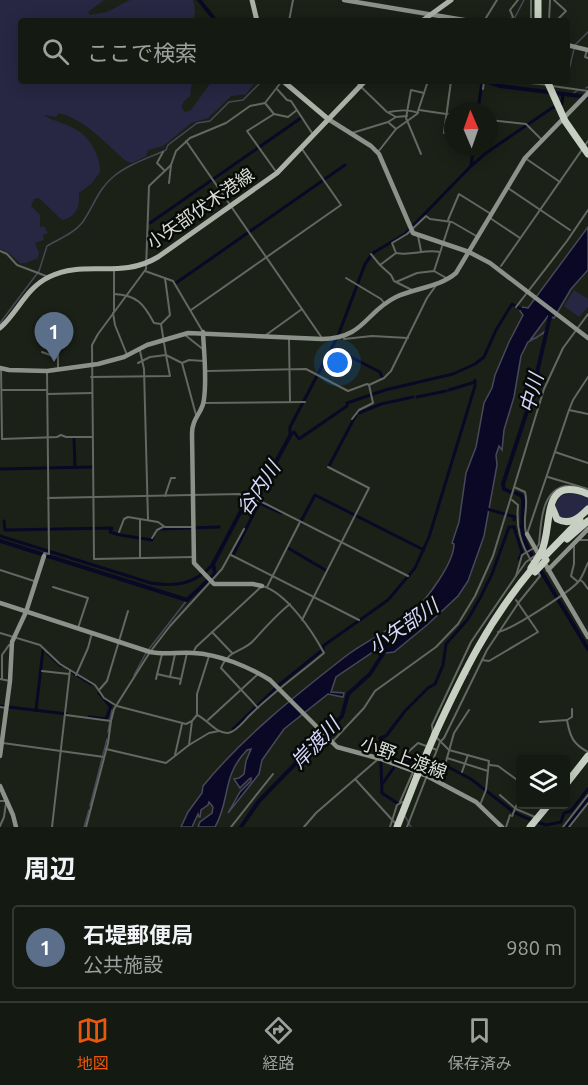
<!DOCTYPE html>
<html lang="ja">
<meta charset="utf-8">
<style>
:root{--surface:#141911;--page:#1d221a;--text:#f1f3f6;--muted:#9da09f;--line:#333831;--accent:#ea580c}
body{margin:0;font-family:Ubuntu,"Noto Sans JP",sans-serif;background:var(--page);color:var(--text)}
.controls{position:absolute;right:18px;bottom:18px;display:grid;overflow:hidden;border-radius:6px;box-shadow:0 3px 15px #0003}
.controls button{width:54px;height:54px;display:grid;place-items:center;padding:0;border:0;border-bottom:2px solid var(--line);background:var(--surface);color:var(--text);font:30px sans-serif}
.compass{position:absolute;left:444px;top:102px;width:54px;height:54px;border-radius:50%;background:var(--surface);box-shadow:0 3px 15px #0003;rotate:358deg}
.you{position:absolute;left:338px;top:363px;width:21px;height:21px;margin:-15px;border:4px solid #fff;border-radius:50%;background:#1a73e8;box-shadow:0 0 0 9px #1a73e833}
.badge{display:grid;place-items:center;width:39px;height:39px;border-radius:50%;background:var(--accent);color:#fff;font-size:20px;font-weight:700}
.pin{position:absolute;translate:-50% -50px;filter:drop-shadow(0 2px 3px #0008)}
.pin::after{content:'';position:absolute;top:32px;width:21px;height:18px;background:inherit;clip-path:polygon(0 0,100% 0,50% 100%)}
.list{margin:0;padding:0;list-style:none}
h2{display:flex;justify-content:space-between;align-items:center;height:78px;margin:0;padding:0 24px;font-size:26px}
h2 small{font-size:20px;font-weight:400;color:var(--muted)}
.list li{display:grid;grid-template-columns:39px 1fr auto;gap:18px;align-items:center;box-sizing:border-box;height:84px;margin:0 12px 12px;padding:0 12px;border:2px solid var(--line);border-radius:6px}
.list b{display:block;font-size:22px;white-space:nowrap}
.list p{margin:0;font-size:20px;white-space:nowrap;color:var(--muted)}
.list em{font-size:20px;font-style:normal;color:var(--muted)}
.icon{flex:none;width:33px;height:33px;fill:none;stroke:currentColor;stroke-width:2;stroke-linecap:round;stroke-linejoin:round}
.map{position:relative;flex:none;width:588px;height:827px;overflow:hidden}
.search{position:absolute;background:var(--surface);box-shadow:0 3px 15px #0003;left:18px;right:18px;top:18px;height:66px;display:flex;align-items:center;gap:15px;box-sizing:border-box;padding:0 21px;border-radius:6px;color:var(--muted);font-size:22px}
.sheet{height:174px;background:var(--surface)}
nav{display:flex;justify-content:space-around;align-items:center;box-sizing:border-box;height:84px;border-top:2px solid var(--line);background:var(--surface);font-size:16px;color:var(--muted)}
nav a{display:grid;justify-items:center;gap:3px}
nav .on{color:var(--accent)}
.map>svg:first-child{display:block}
</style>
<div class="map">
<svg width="588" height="827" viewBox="0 0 588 827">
<rect width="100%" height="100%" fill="#1b2117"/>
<!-- green -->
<g fill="#282743">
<path d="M 0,0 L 104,0 L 88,12 L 90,15 L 107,12 L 130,0 L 193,0 C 195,9 196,13 192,21 L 21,21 L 21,81 L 192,81 L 190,96 L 184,101 L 181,107 L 185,112 L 191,110 L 212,81 L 256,81 L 246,94 L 231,96 L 208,118 L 191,123 L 163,146 L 148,150 L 146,156 L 132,163 L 126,161 C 105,143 86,120 59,113 L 56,117 L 43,115 C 63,126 82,125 94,149 C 98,157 100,163 100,172 L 92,183 L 79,193 C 80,207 76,217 62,220 L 39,198 L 34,199 L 31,206 L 40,215 L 40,227 L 44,226 L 48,233 L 43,235 L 44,240 L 35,243 L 39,253 L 38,258 L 26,263 L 20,263 L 9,253 L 0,249 Z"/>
<path d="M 574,290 L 588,299 L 588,307 L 579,317 L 564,306 Z"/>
<path d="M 571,493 L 588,497 L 588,506 L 580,514 L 570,520 L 559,517 L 555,506 L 560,496 Z"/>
</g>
<!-- water -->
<path fill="#0b0825" stroke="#49485a" stroke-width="1.5" d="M 588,227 L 588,270 L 571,289 L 554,318 L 548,316 L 531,339 L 536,338 L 545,331 L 544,333 L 528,342 L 521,356 L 514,397 L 504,430 L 502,450 L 499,446 L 496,455 L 497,465 L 484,536 L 468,581 L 458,596 L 427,625 L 394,652 L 386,653 L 379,648 L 336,677 L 331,692 L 344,693 L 343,697 L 328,694 L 284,729 L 262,760 L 259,774 L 228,813 L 240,792 L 251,781 L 251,778 L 249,779 L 240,788 L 234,779 L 239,778 L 244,774 L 246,761 L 251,749 L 247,750 C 221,777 231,799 215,827 L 198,827 L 200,822 L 212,813 L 213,807 L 209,802 L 208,805 L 201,810 L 200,817 L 199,817 L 198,814 L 192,827 L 181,827 L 188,812 L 202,793 L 203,786 C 244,736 296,695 346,656 C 368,639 395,629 415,610 C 428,597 454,563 454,544 L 452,543 L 459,522 L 466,473 L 476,447 L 484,403 L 492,388 L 495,375 L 509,342 L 523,315 L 520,311 L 523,307 L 528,308 Z"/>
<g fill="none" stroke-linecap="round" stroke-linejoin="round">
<!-- stream -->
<g stroke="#49485a" stroke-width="1.5">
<path d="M 513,21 L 524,0"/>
<path d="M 569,70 L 575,45 L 588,32"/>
<path d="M 586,88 L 588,87"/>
<path d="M 572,94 L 578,90"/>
<path d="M 0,323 L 39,271 L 47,246 C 59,239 73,234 82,223 C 93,208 98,189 113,177 C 128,164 149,158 166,150 L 168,145 L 197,123 L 210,121 L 229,102 L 243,100 L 262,81"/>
<path d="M 149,649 L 187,600"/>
<path d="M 134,675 L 146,653"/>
<path d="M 108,732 L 112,710"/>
<path d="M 90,806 L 107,739"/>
<path d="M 405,816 L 411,827"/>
<path d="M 84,827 L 89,810"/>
</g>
<!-- canal -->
<g stroke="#0b0825" stroke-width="3">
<path d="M 478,111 L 482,81"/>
<path d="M 471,165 L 474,147"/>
<path d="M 150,223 L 301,118"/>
<path d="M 176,283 L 345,165"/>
<path d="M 523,310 L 512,304 L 496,330 L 484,357 L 475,364 L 453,374 L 385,390 L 347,403 L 347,406 L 299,439 L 294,432 L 290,436 L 290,427 L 338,336 L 365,264 L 373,253 L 405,234 L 471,166 L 486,153 L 552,108 L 562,104 L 563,93"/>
<path d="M 335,349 L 380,372 L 382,377"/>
<path d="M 449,390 L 475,382"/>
<path d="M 417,397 L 446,391"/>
<path d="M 359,413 L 381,404 L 413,397"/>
<path d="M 74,438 L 75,467"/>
<path d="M 329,466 L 356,415"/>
<path d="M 0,469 L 92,467"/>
<path d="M 487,509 L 505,514"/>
<path d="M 508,515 L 515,517 L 514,520"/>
<path d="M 4,521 L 5,530 L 112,528 L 110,532 L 120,535 L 152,540 L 153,536"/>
<path d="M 300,523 L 315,495 L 424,550"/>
<path d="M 514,527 L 522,552 L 519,559"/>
<path d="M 520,527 L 521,527"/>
<path d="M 160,529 L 219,527"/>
<path d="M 0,536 L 151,583 C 176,587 196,584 213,564"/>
<path d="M 288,548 L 327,571"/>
<path d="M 234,556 L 233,555 L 259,503 L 281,513"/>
<path d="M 323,649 L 323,646 L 388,600 L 415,568 L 429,537 L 475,386 L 475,380"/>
<path d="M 48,654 L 61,666"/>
<path d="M 69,670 L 91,684"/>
<path d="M 279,685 L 321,651"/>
<path d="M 99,693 L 110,706"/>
<path d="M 0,706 L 67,714"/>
<path d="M 36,710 L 43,650"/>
<path d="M 89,717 L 106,719 L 111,706"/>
<path d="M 233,729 L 275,689"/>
<path d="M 383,783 L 395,766 L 427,756 L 471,779 L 515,813 L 533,821"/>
<path d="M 397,803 L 382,793 L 380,738 L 386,736 L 405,711 L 428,688 L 435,684 L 443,665 L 446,644 L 468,619 L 480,598 L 492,574 L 509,527 L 514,527"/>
<path d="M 537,822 L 546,825 L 561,822 L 564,813 L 571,811 L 588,789"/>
</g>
<!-- river -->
<g stroke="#0b0825" stroke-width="4">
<path d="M 199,0 L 216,21"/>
<path d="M 486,81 L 500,86 L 588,97"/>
<path d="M 511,492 L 504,489 L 503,484 L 531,399 L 551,312"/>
<path d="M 516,493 L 522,496 L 523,500 C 523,527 518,533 534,559"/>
<path d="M 0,541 L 187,600 L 215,574 L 213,564 L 251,492 L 260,491 L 290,436"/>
<path d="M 539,568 L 588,649"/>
<path d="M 241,827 L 259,801 L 342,716 L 348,694 L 370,674 L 386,649"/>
<path d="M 567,827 L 588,799"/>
</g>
<!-- street-tunnel -->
<path stroke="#383d34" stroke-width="2" stroke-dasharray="2 1" stroke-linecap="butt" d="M 462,671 L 470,675"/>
<!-- street -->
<g stroke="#646762" stroke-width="2">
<path d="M 554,0 L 566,11 L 556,21"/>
<path d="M 289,21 L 293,0"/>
<path d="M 484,21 L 497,0"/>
<path d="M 510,21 L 513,17 L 510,10 L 518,0"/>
<path d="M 531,21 L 531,0"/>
<path d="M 549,21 L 550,0"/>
<path d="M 587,50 L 585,57 L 588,58"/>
<path d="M 355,81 L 387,112 L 396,117 L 388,122 L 396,129"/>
<path d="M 510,81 L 540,84"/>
<path d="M 540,81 L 540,84 L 547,85"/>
<path d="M 552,86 L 588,91"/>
<path d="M 277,89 L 287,100 L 291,101 L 312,133"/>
<path d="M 483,89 L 484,81"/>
<path d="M 265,103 L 274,114"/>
<path d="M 419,110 L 453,115"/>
<path d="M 389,112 C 399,110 409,109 418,113"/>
<path d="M 396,117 L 407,116"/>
<path d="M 489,120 L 526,124 L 542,140"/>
<path d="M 352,133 L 388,122"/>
<path d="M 444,133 L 451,81"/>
<path d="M 186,141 L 322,338"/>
<path d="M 163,152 L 157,163 L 164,170"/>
<path d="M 378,152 L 396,129 L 417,114 L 428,81"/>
<path d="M 421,154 L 406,118 L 411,90 L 424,93"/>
<path d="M 525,158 L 560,182"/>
<path d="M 277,173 L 247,131 L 274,114 L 288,117 L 297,110"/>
<path d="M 169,183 L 171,165"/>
<path d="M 508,188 L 570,230"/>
<path d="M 490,218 L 520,238"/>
<path d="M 448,220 L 459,194 L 491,214"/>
<path d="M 418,236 L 421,251"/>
<path d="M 0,251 L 7,254 L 17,265 L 46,276"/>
<path d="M 440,252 C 424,249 412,256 396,253 L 392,243 L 407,234 L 426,216 L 430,219 L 452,222 L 478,237"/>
<path d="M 371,254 L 380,265 L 396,253"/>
<path d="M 380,265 L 391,275 L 394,281 L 412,290"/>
<path d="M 501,266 L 588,141"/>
<path d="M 145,271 L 173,281 L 203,332"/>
<path d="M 434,271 L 450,222"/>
<path d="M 165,278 L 170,315 L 161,324 L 166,355 L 182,363 L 189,360 L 204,361"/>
<path d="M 346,278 L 381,299 L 385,304"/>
<path d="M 396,282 L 417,273 L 434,271 L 448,279"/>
<path d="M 114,294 C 137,295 144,304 154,323 L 161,324"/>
<path d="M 516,307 L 567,241 L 588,210"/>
<path d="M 191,310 L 341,205 L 302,149"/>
<path d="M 114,312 L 114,270"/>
<path d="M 113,313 L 115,325 L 127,355"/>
<path d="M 185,335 L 204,350"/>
<path d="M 266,335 L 302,309"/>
<path d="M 344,337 L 344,339 L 372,336 L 408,338"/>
<path d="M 289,339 L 290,402"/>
<path d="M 140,351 L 144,369 L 148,520"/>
<path d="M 42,352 L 58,358"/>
<path d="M 182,363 L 196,415"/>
<path d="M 1,368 L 2,439 L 57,437 L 61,435 L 66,437 L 92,437"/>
<path d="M 58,368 L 58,341"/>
<path d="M 207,371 L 306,369 L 348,391 L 367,384 L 369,385 L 384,378 L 391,371 L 427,298 L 437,284"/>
<path d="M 91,377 L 170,376 L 166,355 L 150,357 L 138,363"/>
<path d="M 2,390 L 47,390"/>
<path d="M 47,394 L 92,393"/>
<path d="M 204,403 L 305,402"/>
<path d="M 569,410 L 588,414"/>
<path d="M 352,419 L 359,410 L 373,403 L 369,385"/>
<path d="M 555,452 L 588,463"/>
<path d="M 548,477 L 588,489"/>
<path d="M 514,487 L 525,492 C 529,505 522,519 526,533"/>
<path d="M 165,496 L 171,478 L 175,478"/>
<path d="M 48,498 L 239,494 L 262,502 L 408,576"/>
<path d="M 512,500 L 518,505 C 516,527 520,543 532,562"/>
<path d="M 119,532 L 124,519 L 128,517 L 158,522 L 165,527 L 194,527"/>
<path d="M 527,534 L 569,410 L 573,400 L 588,377"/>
<path d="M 152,538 L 157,530 L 163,527"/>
<path d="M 579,540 L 588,540"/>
<path d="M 574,544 L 574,564 L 571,576 L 578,582"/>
<path d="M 536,549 L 539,544 C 541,524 541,490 566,486 C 571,486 576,487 581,487"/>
<path d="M 231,555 L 359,620"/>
<path d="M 44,556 L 44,553 L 49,554 L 47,371"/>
<path d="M 193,557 L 94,559 L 92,345 L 98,334 L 146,269 L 149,186 L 171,165 L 176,151 L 190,138 L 226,123 L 250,106 L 265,103 L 282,81"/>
<path d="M 140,558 L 140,519"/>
<path d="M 0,570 L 34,581"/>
<path d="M 516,576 L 522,555 L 534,548"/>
<path d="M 580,580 L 583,582 L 588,589"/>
<path d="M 53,587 L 88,598 L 78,628"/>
<path d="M 267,587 L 300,522"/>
<path d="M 302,620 L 369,488 L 328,467"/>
<path d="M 212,632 L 232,653"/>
<path d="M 498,632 C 511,630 570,592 579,581 C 583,576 585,569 588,563"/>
<path d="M 0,633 L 40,645 L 60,664 L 95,685 L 104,698 L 117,706 L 186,724 L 192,721 L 197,715 L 197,694 L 209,656"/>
<path d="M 193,653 L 196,647 L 262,586 C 286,592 313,632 324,653 C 299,674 272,693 249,716 C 244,721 236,732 228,733 C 216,734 207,719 197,715"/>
<path d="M 482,660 L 489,661 L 538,632 L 516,600"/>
<path d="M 42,671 L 69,674"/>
<path d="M 157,674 L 170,677 L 175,654"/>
<path d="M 76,675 L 88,648 L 92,633"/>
<path d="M 170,677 L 181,679"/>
<path d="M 0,679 L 10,681"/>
<path d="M 2,679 L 2,655 L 9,645 L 11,646"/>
<path d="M 156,679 L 162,654"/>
<path d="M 180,684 L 187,653"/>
<path d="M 99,690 L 107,681 L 128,611"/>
<path d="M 0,707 L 6,708"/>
<path d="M 258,708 L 221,668 C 229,649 243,652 253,641 C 265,628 276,615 290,604"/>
<path d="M 66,715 L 111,721"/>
<path d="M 208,720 L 257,675"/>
<path d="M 567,720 L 572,717 L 572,709"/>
<path d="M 540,722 L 567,720 C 570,737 573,744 588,752"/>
<path d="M 433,734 L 432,725 L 471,642 L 516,576 L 526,562 L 536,555"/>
<path d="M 437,738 L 449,750 L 489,761 L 486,790 L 480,805"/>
<path d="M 332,742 L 364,708 L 375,691 L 436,647 L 458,624 L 475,596 L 493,556 L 544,389 L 563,348 L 588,314"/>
<path d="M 3,743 L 104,757"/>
<path d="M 189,745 L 209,733 L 219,731"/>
<path d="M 106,749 L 166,763 L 189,745 L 192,721"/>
<path d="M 175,755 L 182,724"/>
<path d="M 447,758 L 488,771"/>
<path d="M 395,764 L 418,743 L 437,750"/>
<path d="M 490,765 L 498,766 L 520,782"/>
<path d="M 462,772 L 468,755"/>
<path d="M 355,779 L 395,823"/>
<path d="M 440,783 L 454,733 L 469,710"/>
<path d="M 500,795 L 516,809 L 535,817"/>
<path d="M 0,801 L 6,801"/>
<path d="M 400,802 L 413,772"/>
<path d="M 512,816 L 520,797"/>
<path d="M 0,826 L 4,817 L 6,803"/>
<path d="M 52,827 L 70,670"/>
<path d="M 86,827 L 108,743 L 111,721 L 114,709 L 150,652 L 170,626 L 222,569 L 244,529"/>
<path d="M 231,827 L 273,774"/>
<path d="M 304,827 L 316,813 L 377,760"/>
<path d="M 390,827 L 397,805 L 402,802"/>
<path d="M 407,827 L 440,742 L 444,738 L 487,650 L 519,602 L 540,576 L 538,572"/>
<path d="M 506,827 L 510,815"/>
<path d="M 563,827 L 588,795"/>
<path d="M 569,827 L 588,803"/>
</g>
<!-- secondary -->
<g stroke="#8c9189" stroke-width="4.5">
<path d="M 344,0 L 470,21"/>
<path d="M 567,45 L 588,50"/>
<path d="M 328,119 L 371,146 L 379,154 L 413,233 L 469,252 L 490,263 L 588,338"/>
<path d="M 203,332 C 204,354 207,378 204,399 C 203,413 192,417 192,434 L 194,563 L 214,584 L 253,584 L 262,586"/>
<path d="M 0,368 L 9,370 L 47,371 L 98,364 L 124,357 L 147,345 L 188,333 L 322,339 C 365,338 365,312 396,297 C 415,288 440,287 456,273 L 525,158 L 588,93"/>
<path d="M 527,534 L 539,555"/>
<path d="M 544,562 L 588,637"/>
<path d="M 548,570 L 588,529"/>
<path d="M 0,603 L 150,652 C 165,655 178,652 193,653 C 219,654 249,667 270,680 L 337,747 L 381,759 L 427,776 L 476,802 L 502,827"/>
<path d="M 0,756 L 10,681 L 12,642 L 26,612 L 44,556"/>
<path d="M 0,786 L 13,815 L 16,827"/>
</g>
<!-- primary -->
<g stroke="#abb1a6" stroke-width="5">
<path d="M 252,0 L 257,21"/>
<path d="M 422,21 L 451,0"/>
<path d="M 283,81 L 328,119"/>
<path d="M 0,328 C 18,312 26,288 49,277 C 85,259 120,280 158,257 L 277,173 L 365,81"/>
</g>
<!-- highway -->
<g stroke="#c7cfc2" stroke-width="7">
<path d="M 538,21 L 538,0"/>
<path d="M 552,507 L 557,519 C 570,526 579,518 588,509"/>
<path d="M 567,539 L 588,521"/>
<path d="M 541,553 C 554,526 539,474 588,494"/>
<path d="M 544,557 L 580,520"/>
<path d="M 435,734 C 463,673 489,620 532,569"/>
<path d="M 566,784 L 588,756"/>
<path d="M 397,827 L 417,776"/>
<path d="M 530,827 L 549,804"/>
</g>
<!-- highway-bridge -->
<g stroke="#c7cfc2" stroke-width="7">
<path d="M 548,83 L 565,121 L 588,154"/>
<path d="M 531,568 L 541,553"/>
<path d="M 535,572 L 546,560"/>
<path d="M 417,776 L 435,734"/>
</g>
</g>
<g text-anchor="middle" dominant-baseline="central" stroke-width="5" stroke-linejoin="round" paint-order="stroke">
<!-- street labels -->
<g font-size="18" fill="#daded7" stroke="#070a06">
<text transform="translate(200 208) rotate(-35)">小矢部伏木港線</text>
<text transform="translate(404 757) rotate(20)">小野上渡線</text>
</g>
<!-- water labels -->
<g font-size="20" font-style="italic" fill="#d5d7fe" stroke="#070a06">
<text transform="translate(531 393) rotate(-75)">中川</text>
<text transform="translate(258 488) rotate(-56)">谷内川</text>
<text transform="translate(403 626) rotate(-35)">小矢部川</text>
<text transform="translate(315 743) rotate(-47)">岸渡川</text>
</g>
</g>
</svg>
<div class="controls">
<button><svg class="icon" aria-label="layers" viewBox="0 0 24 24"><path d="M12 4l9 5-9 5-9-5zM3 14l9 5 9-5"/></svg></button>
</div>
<svg class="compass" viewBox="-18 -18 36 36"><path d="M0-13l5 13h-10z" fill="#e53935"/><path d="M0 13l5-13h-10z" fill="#9da09f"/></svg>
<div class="you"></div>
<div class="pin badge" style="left:54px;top:362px;background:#5c6f8a">1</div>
<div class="search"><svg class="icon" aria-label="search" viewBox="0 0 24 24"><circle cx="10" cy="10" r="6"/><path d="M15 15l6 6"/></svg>ここで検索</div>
</div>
<section class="sheet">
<h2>周辺<small></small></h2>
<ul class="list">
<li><span class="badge" style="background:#5c6f8a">1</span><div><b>石堤郵便局</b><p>公共施設</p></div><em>980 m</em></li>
</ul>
</section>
<nav>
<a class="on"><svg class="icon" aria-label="map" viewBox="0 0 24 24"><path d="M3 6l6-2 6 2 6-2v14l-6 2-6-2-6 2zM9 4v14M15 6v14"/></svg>地図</a>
<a><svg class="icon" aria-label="directions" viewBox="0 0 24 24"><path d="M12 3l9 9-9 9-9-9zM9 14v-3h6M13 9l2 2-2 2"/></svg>経路</a>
<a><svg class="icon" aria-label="saved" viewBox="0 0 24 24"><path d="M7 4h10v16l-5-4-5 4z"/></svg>保存済み</a>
</nav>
